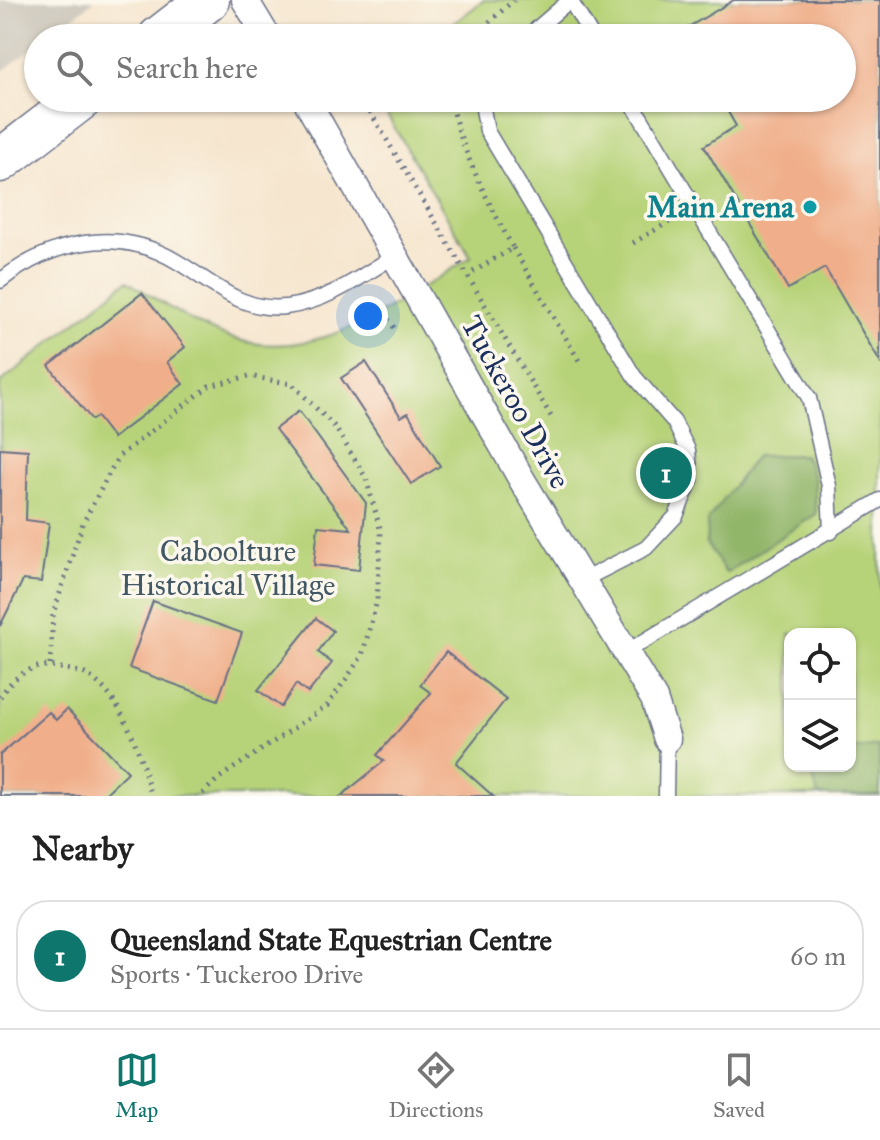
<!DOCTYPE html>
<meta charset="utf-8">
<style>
:root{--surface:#fff;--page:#f6f6f6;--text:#222;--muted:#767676;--line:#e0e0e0;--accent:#0f766e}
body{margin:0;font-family:"IM FELL Great Primer",serif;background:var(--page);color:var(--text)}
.controls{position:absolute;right:24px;bottom:24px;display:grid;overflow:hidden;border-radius:16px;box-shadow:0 2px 6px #0004}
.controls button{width:72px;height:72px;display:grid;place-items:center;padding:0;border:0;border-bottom:2px solid var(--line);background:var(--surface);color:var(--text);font:40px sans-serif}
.you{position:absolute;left:368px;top:316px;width:28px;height:28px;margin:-20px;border:6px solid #fff;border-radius:50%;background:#1a73e8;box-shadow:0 0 0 12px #1a73e833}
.badge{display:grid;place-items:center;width:52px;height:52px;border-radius:50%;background:var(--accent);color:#fff;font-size:26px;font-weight:700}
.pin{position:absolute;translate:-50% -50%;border:4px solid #fff;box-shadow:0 2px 8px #0006}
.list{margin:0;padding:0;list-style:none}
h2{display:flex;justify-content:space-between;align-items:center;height:104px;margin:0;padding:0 32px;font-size:34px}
h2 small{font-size:26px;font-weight:400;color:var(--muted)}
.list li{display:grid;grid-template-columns:52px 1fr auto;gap:24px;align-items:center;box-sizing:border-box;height:112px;margin:0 16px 16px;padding:0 16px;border:2px solid var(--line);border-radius:32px}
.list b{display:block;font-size:30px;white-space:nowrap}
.list p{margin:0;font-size:26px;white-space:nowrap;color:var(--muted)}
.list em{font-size:26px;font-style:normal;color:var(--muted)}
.icon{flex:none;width:44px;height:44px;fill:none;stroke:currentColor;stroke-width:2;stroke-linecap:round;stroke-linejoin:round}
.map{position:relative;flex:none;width:880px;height:796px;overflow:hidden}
.search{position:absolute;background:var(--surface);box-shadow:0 2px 6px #0004;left:24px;right:24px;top:24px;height:88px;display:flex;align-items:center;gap:20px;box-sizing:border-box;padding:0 28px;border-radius:44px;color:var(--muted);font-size:30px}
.sheet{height:232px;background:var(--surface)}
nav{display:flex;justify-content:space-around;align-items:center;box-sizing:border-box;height:112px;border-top:2px solid var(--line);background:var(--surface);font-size:22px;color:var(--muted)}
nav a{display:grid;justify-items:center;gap:4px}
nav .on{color:var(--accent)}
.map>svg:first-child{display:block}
</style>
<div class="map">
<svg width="880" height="796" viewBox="0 0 880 796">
<rect width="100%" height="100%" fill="#fbf7ec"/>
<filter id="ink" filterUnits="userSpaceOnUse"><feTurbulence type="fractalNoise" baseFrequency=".0125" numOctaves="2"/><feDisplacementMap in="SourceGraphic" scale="16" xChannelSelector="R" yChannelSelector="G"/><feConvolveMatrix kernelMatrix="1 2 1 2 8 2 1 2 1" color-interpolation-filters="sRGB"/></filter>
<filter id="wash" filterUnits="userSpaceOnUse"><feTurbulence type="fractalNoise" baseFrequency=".006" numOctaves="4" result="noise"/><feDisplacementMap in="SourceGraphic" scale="32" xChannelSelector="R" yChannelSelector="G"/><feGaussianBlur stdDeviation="1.8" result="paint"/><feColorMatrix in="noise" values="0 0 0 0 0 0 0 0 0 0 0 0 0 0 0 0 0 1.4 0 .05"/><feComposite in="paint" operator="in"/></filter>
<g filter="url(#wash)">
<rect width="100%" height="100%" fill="#f6e6cf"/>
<!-- industrial -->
<path fill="#c9c3b8" d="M 0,0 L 95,0 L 46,38 L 38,38 L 38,44 L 0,73 Z"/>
<!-- green -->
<path fill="#b7d379" stroke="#69816c" stroke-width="2" fill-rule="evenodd" d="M 484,0 L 880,0 L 880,796 L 0,796 L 0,383 L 127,281 C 162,302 195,327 235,339 C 320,365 403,299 471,257 L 377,98 L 842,98 L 842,38 L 434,38 ZM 790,634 L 850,634 L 850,766 L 790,766 Z"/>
<!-- forest -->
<g fill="#91b569" stroke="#567264" stroke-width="2">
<path d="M 804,455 L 814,477 L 816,514 L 726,573 L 706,543 L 708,520 L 756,456 Z"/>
<path d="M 879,746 L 880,796 L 818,796 L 810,766 L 850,766 L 850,750 Z"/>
</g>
<g id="blocks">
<!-- building -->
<g fill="#f0af8a">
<path d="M 734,0 L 880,0 L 880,362 L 825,268 L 788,289 L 704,146 L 736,126 L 720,98 L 842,98 L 842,38 L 670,38 Z"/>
<path d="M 142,293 L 185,347 L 167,362 L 183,384 L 113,438 L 97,417 L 92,420 L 49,366 Z"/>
<path d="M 366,362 L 401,417 L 408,413 L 440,466 L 411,484 L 341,378 Z"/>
<path d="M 299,411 L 366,503 L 359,570 L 314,565 L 318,526 L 351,529 L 275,429 Z"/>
<path d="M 0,448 L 28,450 L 26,520 L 49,523 L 41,582 L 23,580 L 0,626 Z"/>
<path d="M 153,601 L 242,633 L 218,700 L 129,668 Z"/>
<path d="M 316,618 L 333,631 L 318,652 L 332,663 L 308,693 L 296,684 L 281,707 L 258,690 Z"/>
<path d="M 446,652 L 506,699 L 456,763 L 493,796 L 341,796 L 384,761 L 377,755 L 431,693 L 420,685 Z"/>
<path d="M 67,709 L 128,772 L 103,796 L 0,796 L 0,755 L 49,712 L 56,720 Z"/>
</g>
</g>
</g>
<g filter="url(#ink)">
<use href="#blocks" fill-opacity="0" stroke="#686f86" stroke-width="2"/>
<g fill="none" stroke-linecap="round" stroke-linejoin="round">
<!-- service casing -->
<g stroke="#686f86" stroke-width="17">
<g id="service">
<path d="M 570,0 L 593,38"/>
<path d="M 526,38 L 570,0"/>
<path d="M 481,98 L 487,131 L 634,376 L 674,422 L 688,450 L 691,480 L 676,516 L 646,548 L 583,580"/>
<path d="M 629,98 L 809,398 L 829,486 L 831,532"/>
<path d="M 0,281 C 51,241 117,226 176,261 C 212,282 241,312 286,307 C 327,302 362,276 396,255"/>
<path d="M 626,652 L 880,500"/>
<path d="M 666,796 L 667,739"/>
</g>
</g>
<!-- minor casing -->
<g stroke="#686f86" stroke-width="29">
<g id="minor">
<path d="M 245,0 L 268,38"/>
<path d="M 305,98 L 522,480 L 654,699 L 667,739"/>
</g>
</g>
<!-- primary casing -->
<g stroke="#686f86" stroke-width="45">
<g id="primary">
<path d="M 159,38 L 208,0"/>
<path d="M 0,161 L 82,98"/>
</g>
</g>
<!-- path -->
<g stroke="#686f86" stroke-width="5" stroke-dasharray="2 6" stroke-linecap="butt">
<path d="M 471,38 L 514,0"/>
<path d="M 362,98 L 552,418"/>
<path d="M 450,98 C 461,152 487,199 513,248 L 468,275"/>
<path d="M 633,243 L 674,219"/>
<path d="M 513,248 L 581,364"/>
<path d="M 363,303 L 379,307 L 395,329"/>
<path d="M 50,665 L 53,614 L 83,523 L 118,457 L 209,386 L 249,376 L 292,384 L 335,427 L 366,478 L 381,532 L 377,601 L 362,656 L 327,706 L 219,778 L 200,796"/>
<path d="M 0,697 C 14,675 34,661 61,668 C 68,670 78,671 85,674 C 123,694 142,758 151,796"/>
</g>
<!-- service -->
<use href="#service" stroke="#fff" stroke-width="14"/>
<!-- minor -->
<use href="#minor" stroke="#fff" stroke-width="26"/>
<!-- primary -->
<use href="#primary" stroke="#fff" stroke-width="42"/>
</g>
</g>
<!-- markers -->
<circle fill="#0f9aa8" stroke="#fbf7ec" stroke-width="3" cx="810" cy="207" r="8"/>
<g text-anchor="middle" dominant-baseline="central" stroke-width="7" stroke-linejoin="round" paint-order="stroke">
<!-- culture labels -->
<g font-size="30" font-weight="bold" fill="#0d838f" stroke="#fbf7ec" text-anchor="end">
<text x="794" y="207">Main Arena</text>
</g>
<!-- street labels -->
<g font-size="30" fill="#1b2f5e" stroke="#fbf7ec">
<text transform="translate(516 402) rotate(61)">Tuckeroo Drive</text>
</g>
<!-- park labels -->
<g font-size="30" fill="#425865" stroke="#fbf7ec">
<text x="228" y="551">Caboolture<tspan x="228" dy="34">Historical Village</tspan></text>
</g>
</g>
</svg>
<div class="controls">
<button><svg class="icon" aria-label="locate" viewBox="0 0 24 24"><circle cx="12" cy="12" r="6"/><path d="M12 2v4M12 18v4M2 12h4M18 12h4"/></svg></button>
<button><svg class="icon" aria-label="layers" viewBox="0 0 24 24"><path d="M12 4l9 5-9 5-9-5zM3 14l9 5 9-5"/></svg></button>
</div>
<div class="you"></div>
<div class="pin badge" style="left:666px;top:473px">1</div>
<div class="search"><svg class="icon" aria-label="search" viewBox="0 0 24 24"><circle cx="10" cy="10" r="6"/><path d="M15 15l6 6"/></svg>Search here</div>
</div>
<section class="sheet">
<h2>Nearby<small></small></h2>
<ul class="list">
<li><span class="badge">1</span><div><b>Queensland State Equestrian Centre</b><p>Sports · Tuckeroo Drive</p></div><em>60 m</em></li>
</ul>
</section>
<nav>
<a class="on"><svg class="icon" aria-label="map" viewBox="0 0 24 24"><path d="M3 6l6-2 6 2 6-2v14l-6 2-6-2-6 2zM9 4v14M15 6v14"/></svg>Map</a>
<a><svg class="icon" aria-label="directions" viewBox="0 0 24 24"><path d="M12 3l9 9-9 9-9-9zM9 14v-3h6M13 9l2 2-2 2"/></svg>Directions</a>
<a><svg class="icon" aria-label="saved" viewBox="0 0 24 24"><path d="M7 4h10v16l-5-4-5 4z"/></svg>Saved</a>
</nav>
